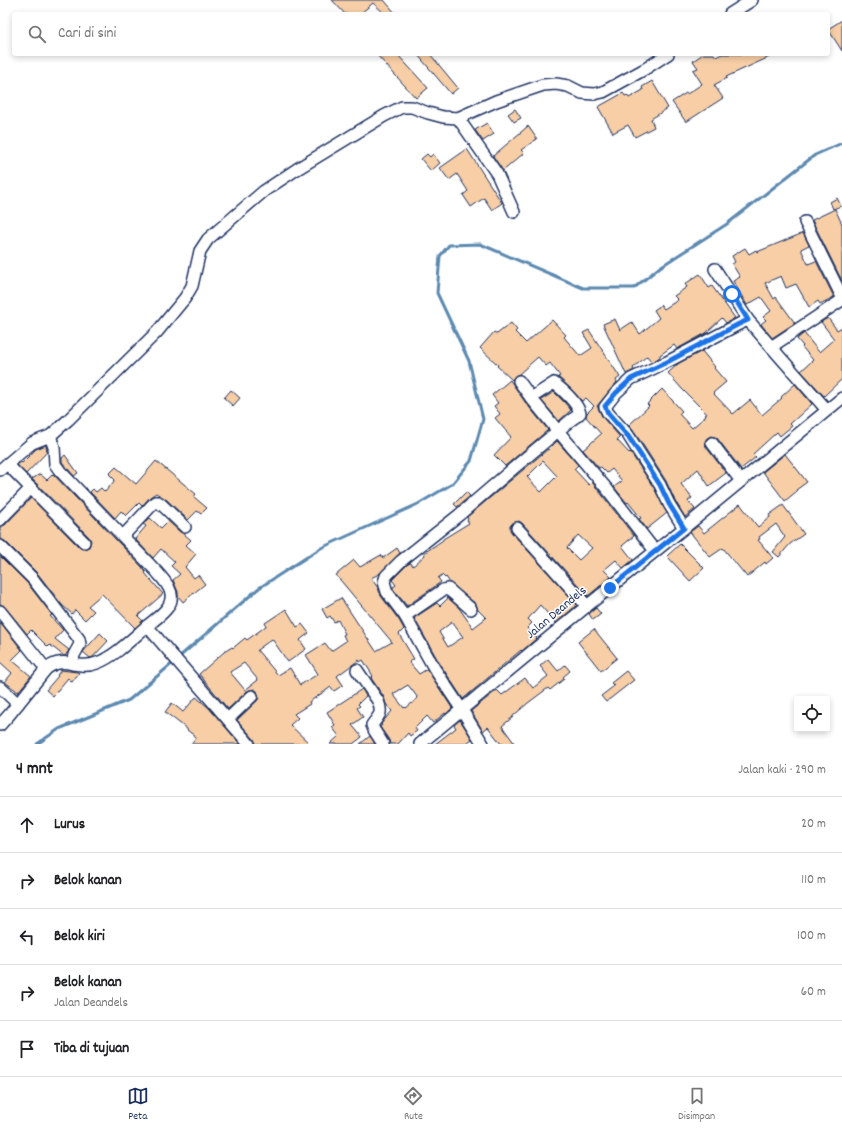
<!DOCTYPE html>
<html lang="id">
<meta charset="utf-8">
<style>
:root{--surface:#fff;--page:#f2f2f2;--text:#202124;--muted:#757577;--line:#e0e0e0;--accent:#1b2f5e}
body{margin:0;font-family:Dekko,sans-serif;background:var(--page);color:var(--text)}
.controls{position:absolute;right:12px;bottom:12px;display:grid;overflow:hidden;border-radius:4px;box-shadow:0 2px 6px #0003}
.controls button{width:36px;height:36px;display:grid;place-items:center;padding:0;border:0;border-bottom:1px solid var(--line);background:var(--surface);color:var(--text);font:20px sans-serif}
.stop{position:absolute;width:12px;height:12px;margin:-9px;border:3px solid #1a73e8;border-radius:50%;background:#fff}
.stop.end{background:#1a73e8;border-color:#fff;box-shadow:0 1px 4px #0008}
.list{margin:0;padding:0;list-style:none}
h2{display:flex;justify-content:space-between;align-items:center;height:52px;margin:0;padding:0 16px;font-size:17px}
h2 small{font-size:13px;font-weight:400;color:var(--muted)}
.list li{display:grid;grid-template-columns:26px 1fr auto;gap:12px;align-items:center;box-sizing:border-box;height:56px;padding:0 16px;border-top:1px solid var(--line)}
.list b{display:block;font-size:15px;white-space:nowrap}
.list p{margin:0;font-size:13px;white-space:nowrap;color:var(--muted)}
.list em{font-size:13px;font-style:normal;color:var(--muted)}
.icon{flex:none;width:22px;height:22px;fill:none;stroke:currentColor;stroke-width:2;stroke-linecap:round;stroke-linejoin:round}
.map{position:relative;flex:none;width:842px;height:744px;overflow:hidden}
.search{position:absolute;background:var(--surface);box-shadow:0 2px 6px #0003;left:12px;right:12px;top:12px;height:44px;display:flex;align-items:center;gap:10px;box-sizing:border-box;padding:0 14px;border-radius:4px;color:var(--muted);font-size:15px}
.sheet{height:332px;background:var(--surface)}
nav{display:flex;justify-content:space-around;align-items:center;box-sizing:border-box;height:56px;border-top:1px solid var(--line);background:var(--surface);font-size:11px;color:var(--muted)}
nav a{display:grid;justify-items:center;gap:2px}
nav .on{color:var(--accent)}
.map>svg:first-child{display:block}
</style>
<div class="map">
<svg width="842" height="744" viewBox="0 0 842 744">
<rect width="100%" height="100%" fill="#fff"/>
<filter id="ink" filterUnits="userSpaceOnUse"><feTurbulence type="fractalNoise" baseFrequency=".025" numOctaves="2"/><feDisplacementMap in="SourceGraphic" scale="8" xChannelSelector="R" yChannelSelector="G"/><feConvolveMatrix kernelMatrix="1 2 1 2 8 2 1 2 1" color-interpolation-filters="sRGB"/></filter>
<g filter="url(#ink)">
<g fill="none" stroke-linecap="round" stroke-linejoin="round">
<!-- stream -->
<g stroke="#5c89b0" stroke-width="3">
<path d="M 178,658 L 259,588 L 321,548 L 418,504 L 452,484 L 471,461 L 483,419 L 469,361 L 437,293 L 440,256 L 449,245 L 480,244 L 583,288 L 634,288 L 660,267 L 727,224 L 815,155 L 842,143"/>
<path d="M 37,744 L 59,729 L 129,700 L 174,662"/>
</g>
</g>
<!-- building -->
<g fill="#f7cea6" stroke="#1b2f5e" fill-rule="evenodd">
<path d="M 332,0 L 384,0 L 396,14 L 385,14 L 373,3 L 360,14 L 345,14 Z"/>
<path d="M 842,20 L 842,51 L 828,29 Z"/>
<path d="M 376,54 L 397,54 L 428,88 L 416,98 Z"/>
<path d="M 417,54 L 430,54 L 458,88 L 451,94 Z"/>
<path d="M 703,54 L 714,54 L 716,57 L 722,54 L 776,54 L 726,77 L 727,78 L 714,85 L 723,98 L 686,122 L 672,102 L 686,93 L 687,94 L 702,84 L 693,70 L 698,68 L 693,61 Z"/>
<path d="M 652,81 L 668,108 L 651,119 L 654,127 L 635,137 L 628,125 L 613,133 L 598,107 L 623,93 L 625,96 L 627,95 L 629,98 L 643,90 L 642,87 Z"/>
<path d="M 515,109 L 521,118 L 514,122 L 508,114 Z"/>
<path d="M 487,123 L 494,134 L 483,141 L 475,130 Z"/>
<path d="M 528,126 L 537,139 L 521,150 L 524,153 L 503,171 L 493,156 Z"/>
<path d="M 467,149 L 502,203 L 492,210 L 484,198 L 471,207 L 463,195 L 468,191 L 457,174 L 449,180 L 440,168 Z"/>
<path d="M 427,154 L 430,157 L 433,154 L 440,163 L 431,171 L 421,159 Z"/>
<path d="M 837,198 L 841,206 L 833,209 L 830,202 Z"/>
<path d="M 835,209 L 842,224 L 842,281 L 812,220 Z"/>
<path d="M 803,233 L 809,245 L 801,249 L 808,264 L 816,261 L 834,297 L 820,304 L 818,301 L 809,307 L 796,284 L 786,288 L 781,276 L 765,283 L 774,299 L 776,297 L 795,323 L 772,338 L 761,324 L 766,320 L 763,317 L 771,311 L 761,297 L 747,305 L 733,281 L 740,277 L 732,264 L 735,262 L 732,256 L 745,248 L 749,254 L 756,250 L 757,252 Z"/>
<path d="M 700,274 L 709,288 L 712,286 L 735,318 L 726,323 L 722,318 L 706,333 L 677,349 L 674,345 L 660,355 L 660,357 L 652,362 L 647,356 L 633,368 L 634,370 L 626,374 L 603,324 L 615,319 L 620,330 L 632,322 L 640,334 L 659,318 L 654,310 L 661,305 L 664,309 L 678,300 L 674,296 L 687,287 L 685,284 Z"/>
<path d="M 828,318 L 837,330 L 842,327 L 842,379 L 824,396 L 801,371 L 813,360 L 802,347 L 803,346 L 797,339 L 804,333 L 819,352 L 834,339 L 821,322 Z"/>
<path d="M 552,320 L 566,335 L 564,337 L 580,356 L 592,348 L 583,333 L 589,330 L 620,377 L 616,380 L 617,382 L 611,389 L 597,406 L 603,418 L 620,437 L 617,440 L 629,453 L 630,452 L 654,488 L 667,513 L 647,529 L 639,519 L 641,518 L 628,502 L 627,503 L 614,487 L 622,481 L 612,469 L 607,473 L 601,467 L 599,468 L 583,450 L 601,434 L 586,417 L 587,413 L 594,406 L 586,398 L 582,401 L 570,388 L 558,377 L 560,376 L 550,363 L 546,366 L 538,357 L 519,374 L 515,376 L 512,380 L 497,366 L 498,365 L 480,348 L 494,332 L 497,334 L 511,323 L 517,330 L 515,332 L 526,343 Z"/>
<path d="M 702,351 L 715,367 L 714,368 L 726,382 L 713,393 L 733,414 L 750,400 L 762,415 L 782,398 L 781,397 L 795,384 L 812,404 L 790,424 L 792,426 L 780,436 L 777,432 L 753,454 L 756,457 L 741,469 L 717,438 L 712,436 L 707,438 L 705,441 L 706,447 L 726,473 L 709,486 L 698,469 L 681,484 L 692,498 L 688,501 L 695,509 L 685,517 L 675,501 L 666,481 L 641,442 L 629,425 L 649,406 L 647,404 L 662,389 L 682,411 L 679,414 L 692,428 L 706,416 L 705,415 L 707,414 L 682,389 L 668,373 L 679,363 Z"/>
<path d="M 510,380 L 525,402 L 548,430 L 505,466 L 494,455 L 511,437 L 495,418 L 500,414 L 494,406 L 498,403 L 492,395 Z"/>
<path d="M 231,390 L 240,398 L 233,406 L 224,398 Z"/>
<path d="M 554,392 L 564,402 L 571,410 L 559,421 L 541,400 Z"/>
<path d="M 557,441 L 578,465 L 574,469 L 589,485 L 592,482 L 634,536 L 622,546 L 633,560 L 623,568 L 616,560 L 604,570 L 611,577 L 588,596 L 522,523 L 519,521 L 513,523 L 510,526 L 510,530 L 512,533 L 577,605 L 556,623 L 540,605 L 528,619 L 532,623 L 527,628 L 537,638 L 522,651 L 521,650 L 463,699 L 440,664 L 414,618 L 437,603 L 440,606 L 448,598 L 459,608 L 473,628 L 486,618 L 478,610 L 476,604 L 450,583 L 446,577 L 445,578 L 442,575 L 438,578 L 441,582 L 407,606 L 393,589 L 393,587 L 396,585 L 392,580 L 408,564 L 411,563 L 413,566 L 425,555 L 424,553 L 443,540 L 443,539 L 469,523 L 467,520 L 468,519 L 467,517 L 548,449 L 548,450 ZM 543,461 L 557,476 L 541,492 L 527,477 ZM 578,535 L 592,548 L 579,560 L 567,548 ZM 452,622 L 463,637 L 448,647 L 439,632 Z"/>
<path d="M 46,445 L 47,452 L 26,474 L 17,465 L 21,462 L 22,463 L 36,449 Z"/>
<path d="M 785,454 L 807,482 L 796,490 L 797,491 L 785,501 L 763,472 Z"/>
<path d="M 65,455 L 78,473 L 74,476 L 62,462 L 62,458 Z"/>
<path d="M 156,461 L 196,494 L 194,497 L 207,508 L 201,514 L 197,511 L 188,520 L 167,500 L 156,493 L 150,497 L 142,506 L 139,503 L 126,516 L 121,511 L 115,518 L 90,492 L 93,489 L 96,492 L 101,488 L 105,492 L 115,480 L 109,474 L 116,467 L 136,484 Z"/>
<path d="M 40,474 L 47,480 L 53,474 L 143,568 L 143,569 L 146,572 L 145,573 L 163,594 L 139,615 L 138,616 L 143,621 L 135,628 L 102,594 L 88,606 L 94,611 L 85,620 L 75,610 L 72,614 L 62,605 L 38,574 L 5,541 L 0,539 L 0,527 L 5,525 L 31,498 L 79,547 L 82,549 L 85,549 L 89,547 L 91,541 L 89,537 L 32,479 Z"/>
<path d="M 466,492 L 470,496 L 457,507 L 454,504 Z"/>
<path d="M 740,504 L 758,527 L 770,517 L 769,515 L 783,505 L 804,534 L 790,544 L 779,557 L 773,552 L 785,537 L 776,524 L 759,537 L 760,539 L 758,540 L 773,558 L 766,564 L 765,562 L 747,577 L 723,548 L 710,557 L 690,532 L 698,526 L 704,533 Z"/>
<path d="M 150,518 L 161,528 L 168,521 L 180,532 L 184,534 L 191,540 L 186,545 L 196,554 L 185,567 L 194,578 L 198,575 L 205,584 L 183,602 L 178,596 L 178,592 L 173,580 L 180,574 L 171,566 L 175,562 L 161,549 L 153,558 L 135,539 L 146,526 L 143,524 Z"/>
<path d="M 680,544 L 704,568 L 690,581 L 667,556 Z"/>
<path d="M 397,548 L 400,553 L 379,574 L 371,578 L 378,588 L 381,596 L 399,620 L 404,629 L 399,634 L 414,659 L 409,662 L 419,674 L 427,669 L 452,708 L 446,714 L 445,713 L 433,723 L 427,716 L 415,728 L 417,731 L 410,736 L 408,733 L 398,744 L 390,744 L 389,740 L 380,727 L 382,725 L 381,724 L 386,718 L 392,711 L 386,704 L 384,697 L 371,678 L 373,676 L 363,660 L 360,662 L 359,660 L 337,676 L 343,685 L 334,691 L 331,687 L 309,702 L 310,704 L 294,714 L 298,718 L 290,725 L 310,744 L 256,744 L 254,739 L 237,720 L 257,701 L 259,698 L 257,691 L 254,689 L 247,691 L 228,709 L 199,674 L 224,652 L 232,647 L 233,648 L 245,638 L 247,640 L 266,626 L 265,623 L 286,609 L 297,627 L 302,624 L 309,633 L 300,640 L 306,649 L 288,662 L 272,639 L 257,650 L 278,675 L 290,668 L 300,685 L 318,674 L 306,655 L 325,643 L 331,651 L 346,641 L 343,635 L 345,634 L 338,620 L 334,622 L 330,616 L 327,618 L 322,609 L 341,598 L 376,651 L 392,642 L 336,575 L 354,560 L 360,567 L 381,555 L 383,558 ZM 244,663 L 258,680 L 245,690 L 230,672 ZM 408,685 L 418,698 L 406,708 L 405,707 L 404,708 L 393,694 Z"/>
<path d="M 0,556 L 28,584 L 52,615 L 50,616 L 63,630 L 55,639 L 69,650 L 65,656 L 64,656 L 50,645 L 48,647 L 31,630 L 27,634 L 5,607 L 0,604 Z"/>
<path d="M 596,608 L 601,614 L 593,620 L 589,614 Z"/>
<path d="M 1,623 L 22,650 L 12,660 L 31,676 L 18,692 L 5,682 L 12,673 L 0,662 L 0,624 Z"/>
<path d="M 594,629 L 617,658 L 601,671 L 578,642 Z"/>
<path d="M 100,633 L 108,641 L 93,657 L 90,658 L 83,652 Z"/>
<path d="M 548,659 L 558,671 L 565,665 L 570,671 L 563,677 L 564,679 L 550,690 L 548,688 L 528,703 L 513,716 L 513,717 L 502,726 L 515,744 L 501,744 L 488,727 L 483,731 L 471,711 L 497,690 L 502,695 L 525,678 L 533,688 L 548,676 L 540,666 Z"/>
<path d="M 61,670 L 77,672 L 79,673 L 72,682 L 68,678 L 53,696 L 46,690 L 58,676 L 57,675 Z"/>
<path d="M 626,671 L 634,680 L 606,702 L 601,696 L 614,686 L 611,683 Z"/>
<path d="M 362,689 L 366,696 L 358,704 L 360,706 L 357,708 L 363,717 L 352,725 L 362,737 L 353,744 L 330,744 L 339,736 L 332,727 L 335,725 L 327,712 Z"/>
<path d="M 196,697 L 209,708 L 240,744 L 191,744 L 196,737 L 187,730 L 187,729 L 165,712 L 172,703 L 183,712 Z"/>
<path d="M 460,720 L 472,739 L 465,744 L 435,744 L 456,728 L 454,725 Z"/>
<path d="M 370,736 L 375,744 L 360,744 Z"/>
</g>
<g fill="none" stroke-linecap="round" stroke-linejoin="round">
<!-- minor casing -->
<g stroke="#1b2f5e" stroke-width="14">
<g id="minor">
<path d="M 730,14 L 752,0"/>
<path d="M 458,118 L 497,174 L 514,212"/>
<path d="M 805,222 L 842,297"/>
<path d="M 715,269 L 748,320 L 780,357 L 827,410"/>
<path d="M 771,347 L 842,300"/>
<path d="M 519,381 L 531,398 L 558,431 L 607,489 L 655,551"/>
<path d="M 50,436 L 54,447 L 55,464 L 60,471 L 157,572 C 161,577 166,582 169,588 C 178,605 159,616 147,626 L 249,744"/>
<path d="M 712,443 L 741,481"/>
<path d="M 7,464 L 84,542"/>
<path d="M 0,470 L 32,443 L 50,436 L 68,420 L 157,332 L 185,298 L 192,286 L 200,251 L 208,239 L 264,191 L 297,169 L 384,116 L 402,107 L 412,107 L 428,113 L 443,117 L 458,118 L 496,101 L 543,85 L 556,84 L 568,86 L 582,93 L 594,94 L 603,92 L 645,69 L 668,54"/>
<path d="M 0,520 L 31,488"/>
<path d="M 517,528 L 587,606"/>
<path d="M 684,528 L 669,504 L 660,485 L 638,451 L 628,435 L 608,413 L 605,407 L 616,393 L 631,379 L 667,362 L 739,324 L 748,320"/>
<path d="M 123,536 L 155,502 L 158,502 L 162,505 L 185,527"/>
<path d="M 0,546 L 33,579 L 79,639 L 80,644 L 74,655 L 72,664"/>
<path d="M 0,611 L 46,669"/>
<path d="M 405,616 L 440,592 L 443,590 L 448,589 L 471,609"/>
<path d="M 357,670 L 378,701 C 383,714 379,715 372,725 L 374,730 L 383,744"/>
<path d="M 0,687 L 18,704"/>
<path d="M 228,719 L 252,696"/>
<path d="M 0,725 L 9,715 L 46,669 C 65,654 76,671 97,663 C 114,657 133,638 147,626"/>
<path d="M 420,744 L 587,606 L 684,528 L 842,398"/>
<path d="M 483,744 L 462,710 L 434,668 L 405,616 L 387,592 L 384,582 L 386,576 L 401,561 L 459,515 L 522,461 L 571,420 L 577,416 L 580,413 C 577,403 563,390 554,383 L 531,398"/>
</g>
</g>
<!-- minor -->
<use href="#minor" stroke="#fff" stroke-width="11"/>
</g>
</g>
<g fill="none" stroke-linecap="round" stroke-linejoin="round" filter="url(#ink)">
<!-- route -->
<path stroke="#1a73e8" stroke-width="5" d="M 610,588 L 684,528 L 669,504 L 660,485 L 638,451 L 628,436 L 608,413 L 605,406 L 616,393 L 631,379 L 667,362 L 739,324 L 748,320 L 732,294"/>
</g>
<g text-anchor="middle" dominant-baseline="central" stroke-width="3" stroke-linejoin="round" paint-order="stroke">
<!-- street labels -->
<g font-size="13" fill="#1b2f5e" stroke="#fff">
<text transform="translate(557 613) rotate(-40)">Jalan Deandels</text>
</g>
</g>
</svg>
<div class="controls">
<button><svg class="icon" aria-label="locate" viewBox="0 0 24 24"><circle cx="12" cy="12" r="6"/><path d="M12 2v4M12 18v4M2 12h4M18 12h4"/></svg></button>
</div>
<div class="stop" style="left:732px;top:294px"></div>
<div class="stop end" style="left:610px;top:588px"></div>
<div class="search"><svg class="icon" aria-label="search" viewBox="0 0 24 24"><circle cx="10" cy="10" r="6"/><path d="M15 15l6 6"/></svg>Cari di sini</div>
</div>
<section class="sheet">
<h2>4 mnt<small>Jalan kaki · 290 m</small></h2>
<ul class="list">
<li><svg class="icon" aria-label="ahead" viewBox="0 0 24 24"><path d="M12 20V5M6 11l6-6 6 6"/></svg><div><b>Lurus</b></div><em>20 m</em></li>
<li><svg class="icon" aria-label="right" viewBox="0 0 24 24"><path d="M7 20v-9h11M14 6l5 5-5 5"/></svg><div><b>Belok kanan</b></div><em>110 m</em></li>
<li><svg class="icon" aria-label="left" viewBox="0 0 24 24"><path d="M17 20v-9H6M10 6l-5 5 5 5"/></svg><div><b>Belok kiri</b></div><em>100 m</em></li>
<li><svg class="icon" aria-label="right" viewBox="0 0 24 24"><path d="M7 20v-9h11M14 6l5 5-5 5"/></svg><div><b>Belok kanan</b><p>Jalan Deandels</p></div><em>60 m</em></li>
<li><svg class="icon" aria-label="arrive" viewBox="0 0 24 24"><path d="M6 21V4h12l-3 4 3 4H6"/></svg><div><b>Tiba di tujuan</b></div></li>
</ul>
</section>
<nav>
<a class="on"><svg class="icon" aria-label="map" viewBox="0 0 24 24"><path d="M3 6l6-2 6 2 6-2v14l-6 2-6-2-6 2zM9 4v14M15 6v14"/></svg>Peta</a>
<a><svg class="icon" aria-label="directions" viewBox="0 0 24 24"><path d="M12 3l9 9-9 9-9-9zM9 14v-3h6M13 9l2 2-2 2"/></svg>Rute</a>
<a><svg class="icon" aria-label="saved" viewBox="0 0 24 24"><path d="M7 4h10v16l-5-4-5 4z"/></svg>Disimpan</a>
</nav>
